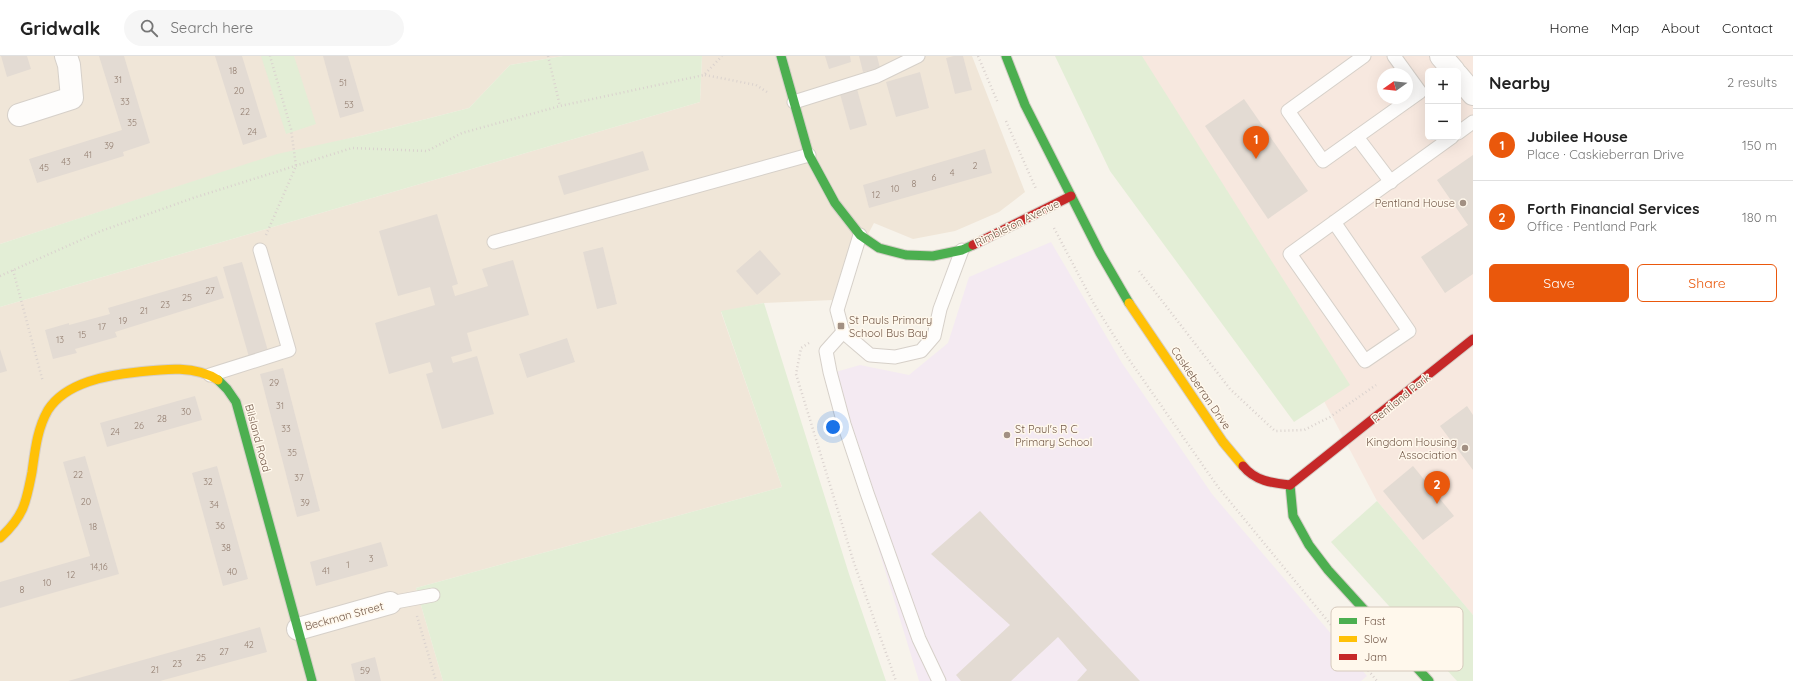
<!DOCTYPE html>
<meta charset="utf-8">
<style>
:root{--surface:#fff;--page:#f6f6f6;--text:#222;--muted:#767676;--line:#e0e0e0;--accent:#ea580c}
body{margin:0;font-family:Quicksand,sans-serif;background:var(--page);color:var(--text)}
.controls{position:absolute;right:12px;top:12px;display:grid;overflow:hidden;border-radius:6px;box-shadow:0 4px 16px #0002}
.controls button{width:36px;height:36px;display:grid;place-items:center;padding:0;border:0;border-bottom:1px solid var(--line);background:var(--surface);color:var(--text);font:20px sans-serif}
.compass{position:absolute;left:1377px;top:12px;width:36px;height:36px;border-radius:50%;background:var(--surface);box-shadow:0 4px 16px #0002;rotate:255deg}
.you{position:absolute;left:833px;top:371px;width:14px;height:14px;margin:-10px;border:3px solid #fff;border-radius:50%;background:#1a73e8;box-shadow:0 0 0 6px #1a73e833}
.badge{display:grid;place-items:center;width:26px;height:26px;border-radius:50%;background:var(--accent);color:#fff;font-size:13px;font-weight:700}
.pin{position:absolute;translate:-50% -33px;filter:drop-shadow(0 1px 2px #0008)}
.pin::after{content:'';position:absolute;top:21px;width:14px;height:12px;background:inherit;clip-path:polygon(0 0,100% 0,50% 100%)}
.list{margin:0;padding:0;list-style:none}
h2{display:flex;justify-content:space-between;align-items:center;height:52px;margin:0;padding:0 16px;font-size:17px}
h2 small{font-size:13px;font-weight:400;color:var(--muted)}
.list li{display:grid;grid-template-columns:26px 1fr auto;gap:12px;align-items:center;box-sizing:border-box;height:72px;padding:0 16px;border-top:1px solid var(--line)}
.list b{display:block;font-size:15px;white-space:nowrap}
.list p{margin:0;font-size:13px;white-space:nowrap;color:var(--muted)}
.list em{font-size:13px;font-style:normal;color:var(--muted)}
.actions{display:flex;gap:8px;padding:12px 16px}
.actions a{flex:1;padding:9px 0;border:1px solid var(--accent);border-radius:6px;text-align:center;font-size:14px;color:var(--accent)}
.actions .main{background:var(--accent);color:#fff}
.icon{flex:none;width:22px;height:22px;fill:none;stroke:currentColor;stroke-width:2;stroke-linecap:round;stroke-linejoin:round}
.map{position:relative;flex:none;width:1473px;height:625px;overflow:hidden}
header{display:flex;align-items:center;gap:24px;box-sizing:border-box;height:56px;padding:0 20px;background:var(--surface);border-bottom:1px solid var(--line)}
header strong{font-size:19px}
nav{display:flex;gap:22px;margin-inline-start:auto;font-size:14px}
.search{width:280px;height:36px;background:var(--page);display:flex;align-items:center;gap:10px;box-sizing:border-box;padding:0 14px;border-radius:22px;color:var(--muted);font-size:15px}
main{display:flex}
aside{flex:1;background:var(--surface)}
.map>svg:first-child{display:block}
</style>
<header>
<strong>Gridwalk</strong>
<div class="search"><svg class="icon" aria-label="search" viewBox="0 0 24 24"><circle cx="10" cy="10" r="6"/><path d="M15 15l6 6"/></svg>Search here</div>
<nav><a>Home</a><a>Map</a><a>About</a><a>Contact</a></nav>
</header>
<main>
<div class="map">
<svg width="1473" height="625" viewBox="0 0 1473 625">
<rect width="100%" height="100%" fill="#f7f3eb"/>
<!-- residential -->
<g fill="#f0e6d8">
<path d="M 0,0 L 563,0 L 510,9 L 469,52 L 364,79 L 267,102 L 0,188 Z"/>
<path d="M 702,0 L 972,0 L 1025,136 L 999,156 L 955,175 L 913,183 L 874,167 L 833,244 L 764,247 L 721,256 L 782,431 L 416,532 L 443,625 L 0,625 L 0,251 L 700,46 Z"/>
</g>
<!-- commercial -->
<path fill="#f7e8df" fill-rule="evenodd" d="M 1141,0 L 1473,0 L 1473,559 L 1377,445 ZM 1428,15 L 1458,15 L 1458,81 L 1428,81 ZM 1383,18 L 1407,18 L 1407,42 L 1383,42 Z"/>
<!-- education -->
<path fill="#f4eaf2" d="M 1051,186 L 1122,307 L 1212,438 L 1367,620 L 1361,625 L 919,625 L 825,319 L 860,309 L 909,319 L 948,287 L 969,221 Z"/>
<!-- green -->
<g fill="#e3eed6">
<path d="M 261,0 L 294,0 L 316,68 L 286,78 Z"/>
<path d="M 563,0 L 702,0 L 700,46 L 0,251 L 0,188 L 277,98 L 364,79 L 469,52 L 510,9 Z"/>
<path d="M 1055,0 L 1142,0 L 1350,329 L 1294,366 L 1110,115 Z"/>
<path d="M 764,247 L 849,518 L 886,625 L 443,625 L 416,532 L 782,431 L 721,255 Z"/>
<path d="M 1377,445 L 1473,559 L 1473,625 L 1457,625 L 1331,486 Z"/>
</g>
<!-- building -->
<g fill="#e3dbd3">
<path d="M 1,0 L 27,0 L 31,13 L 7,21 Z"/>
<path d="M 99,0 L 124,0 L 150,87 L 123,96 L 124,100 L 37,127 L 29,103 L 122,74 Z"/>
<path d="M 215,0 L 242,0 L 267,81 L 243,89 Z"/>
<path d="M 323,0 L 348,0 L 364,55 L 340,62 Z"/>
<path d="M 825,0 L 850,0 L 851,6 L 829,13 Z"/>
<path d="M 859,0 L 877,0 L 880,12 L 863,16 Z"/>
<path d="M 954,0 L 963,0 L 972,34 L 955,38 L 946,2 Z"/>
<path d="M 920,16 L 929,52 L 896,61 L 886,26 Z"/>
<path d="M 857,33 L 867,69 L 850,74 L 840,38 Z"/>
<path d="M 1244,43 L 1308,135 L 1268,163 L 1205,70 Z"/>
<path d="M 985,93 L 992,117 L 869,152 L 863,129 Z"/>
<path d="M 643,95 L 649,114 L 564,139 L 558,120 Z"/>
<path d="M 1473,99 L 1473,218 L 1445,237 L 1421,201 L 1468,169 L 1437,124 Z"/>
<path d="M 437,158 L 458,228 L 452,230 L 455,240 L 488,230 L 482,213 L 513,204 L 529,259 L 467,277 L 472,295 L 451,301 L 453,307 L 477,300 L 494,358 L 442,373 L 426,318 L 433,316 L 430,306 L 389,318 L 375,267 L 435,249 L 430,231 L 398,240 L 379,175 Z"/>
<path d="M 603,191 L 617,248 L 597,253 L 583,196 Z"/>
<path d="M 760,194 L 781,218 L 757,239 L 736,215 Z"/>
<path d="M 242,206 L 268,295 L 249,301 L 223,211 Z"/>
<path d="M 217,220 L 224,242 L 115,276 L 117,281 L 75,293 L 77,297 L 53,303 L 45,274 L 69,267 L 69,269 L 110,258 L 108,252 Z"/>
<path d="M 567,282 L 575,306 L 527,322 L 519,298 Z"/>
<path d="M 0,293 L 7,315 L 0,317 Z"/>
<path d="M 283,312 L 320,455 L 297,461 L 260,318 Z"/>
<path d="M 195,340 L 202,364 L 107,391 L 100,367 Z"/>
<path d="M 1467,350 L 1473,359 L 1473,414 L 1440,370 Z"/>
<path d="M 85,400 L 119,518 L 0,552 L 0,526 L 90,500 L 63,406 Z"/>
<path d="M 217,410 L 248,523 L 223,530 L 192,417 Z"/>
<path d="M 1413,410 L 1454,460 L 1423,484 L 1383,435 Z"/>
<path d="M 980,455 L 1140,625 L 1077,625 L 1087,614 L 1058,581 L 1011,625 L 961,625 L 956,619 L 1010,569 L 931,498 Z"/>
<path d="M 381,486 L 388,510 L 316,530 L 310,506 Z"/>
<path d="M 260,571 L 267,596 L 160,625 L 68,625 Z"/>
<path d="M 375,601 L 381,625 L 355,625 L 351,608 Z"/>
</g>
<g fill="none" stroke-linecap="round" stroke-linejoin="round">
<!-- lane casing -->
<g stroke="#d6d0c9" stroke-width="15">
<g id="lane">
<path d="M 1364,0 L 1288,55 L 1323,105 L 1420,36 L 1394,0"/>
<path d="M 794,46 L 877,20 L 918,0"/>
<path d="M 1458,77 L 1473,66"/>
<path d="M 1357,81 L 1391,126"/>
<path d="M 1334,166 L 1409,275 L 1365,305 L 1290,198 C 1344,159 1398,120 1452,81"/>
<path d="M 860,179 L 837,254 L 843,276 L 870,299 L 895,301 L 921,295 L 934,280 L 940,253 L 962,194"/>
<path d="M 494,186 L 809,99"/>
<path d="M 843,276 L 826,295 L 830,316 L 844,368 L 867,437 L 919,583 L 939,625"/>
<path d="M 210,319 L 289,294 L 260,194"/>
<path d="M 390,547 L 433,539"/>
</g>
</g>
<!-- street casing -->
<g stroke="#d6d0c9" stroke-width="24">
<g id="street">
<path d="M 1441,0 L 1454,15"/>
<path d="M 1458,20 L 1473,38"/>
<path d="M 19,59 L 72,42 L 69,9 L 66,0"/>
<path d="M 298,573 L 390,547"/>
</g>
</g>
<!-- fast casing -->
<g stroke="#d6cfc8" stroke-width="11">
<g id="fast">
<path d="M 781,0 L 809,99 L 835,147 L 860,179 L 879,192 L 906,199 L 933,200 L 962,194 L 973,189"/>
<path d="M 1006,0 L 1025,49 L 1100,197 L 1129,247"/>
<path d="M 218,324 L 227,333 L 236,346 L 312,625"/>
<path d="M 1290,429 L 1293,460 L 1309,489 L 1328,514 L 1429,625"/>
</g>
</g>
<!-- slow casing -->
<g stroke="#d6cfc8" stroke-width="11">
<g id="slow">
<path d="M 1129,247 L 1223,386 L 1243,410"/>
<path d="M 0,482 C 24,460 26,447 32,416 C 35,395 37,373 48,354 C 66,326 108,319 138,316 C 164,313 195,309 218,324"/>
</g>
</g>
<!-- jam casing -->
<g stroke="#d6cfc8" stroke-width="11">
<g id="jam">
<path d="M 973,189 L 1071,140"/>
<path d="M 1243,410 C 1255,425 1272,427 1290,429"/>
<path d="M 1290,429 L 1473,283"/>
</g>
</g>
<!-- path -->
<g stroke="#dad2ce" stroke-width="2.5" stroke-dasharray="1 3" stroke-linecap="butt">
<path d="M 548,0 L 560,50"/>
<path d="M 978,0 L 998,47"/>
<path d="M 705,19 L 756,29 L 767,36"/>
<path d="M 1006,65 L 1036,133"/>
<path d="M 1054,172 L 1094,248 L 1128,302 L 1218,431 L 1377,625"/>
<path d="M 266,179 L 296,110 L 291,73 L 270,0"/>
<path d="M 13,214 L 43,326"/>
<path d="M 1139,215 L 1230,333 L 1275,375 L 1304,374 L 1330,361 L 1376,329"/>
<path d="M 0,220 L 101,175 L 193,142 L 352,92 L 427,95 L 462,77 L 560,50 L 704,19 L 722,0"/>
<path d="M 809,287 L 801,292 L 796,318 L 854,507 L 896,625"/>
<path d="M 417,560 L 436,625"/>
</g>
<!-- lane -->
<use href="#lane" stroke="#fefdfc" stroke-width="13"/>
<!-- street -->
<use href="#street" stroke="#fefdfc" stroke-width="22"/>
<!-- fast -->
<use href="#fast" stroke="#4caf50" stroke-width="9"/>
<!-- slow -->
<use href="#slow" stroke="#ffc107" stroke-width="9"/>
<!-- jam -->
<use href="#jam" stroke="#c62828" stroke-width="9"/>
</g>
<!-- markers -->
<g fill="#a29083" stroke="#fff8ec" stroke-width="1.5">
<circle cx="1463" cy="147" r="4"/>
<rect x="837" y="266" width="8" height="8" rx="2"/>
<circle cx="1007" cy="379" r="4"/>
<circle cx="1465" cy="392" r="4"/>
</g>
<g text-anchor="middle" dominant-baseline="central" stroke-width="3" stroke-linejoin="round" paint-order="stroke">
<!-- number labels -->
<g font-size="9" fill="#927d6f">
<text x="233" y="14">18</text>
<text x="118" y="23">31</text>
<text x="343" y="26">51</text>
<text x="239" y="34">20</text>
<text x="125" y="45">33</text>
<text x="349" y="48">53</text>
<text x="245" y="55">22</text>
<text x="132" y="66">35</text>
<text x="252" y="75">24</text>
<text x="109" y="89">39</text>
<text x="88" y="98">41</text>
<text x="66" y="105">43</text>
<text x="975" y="109">2</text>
<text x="44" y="111">45</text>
<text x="952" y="116">4</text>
<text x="934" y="121">6</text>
<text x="914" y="127">8</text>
<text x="895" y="132">10</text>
<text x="876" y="138">12</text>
<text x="210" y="234">27</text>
<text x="187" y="241">25</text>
<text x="165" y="248">23</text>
<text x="144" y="254">21</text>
<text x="123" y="264">19</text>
<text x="102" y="270">17</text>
<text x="82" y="278">15</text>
<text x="60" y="283">13</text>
<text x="274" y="326">29</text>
<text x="280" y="349">31</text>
<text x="186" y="355">30</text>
<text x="162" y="362">28</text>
<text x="139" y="369">26</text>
<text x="286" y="372">33</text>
<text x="115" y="375">24</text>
<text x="292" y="396">35</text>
<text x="78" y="418">22</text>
<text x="299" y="421">37</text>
<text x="208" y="425">32</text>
<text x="86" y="445">20</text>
<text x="305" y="446">39</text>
<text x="214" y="448">34</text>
<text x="220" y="469">36</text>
<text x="93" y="470">18</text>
<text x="226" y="491">38</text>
<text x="371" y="502">3</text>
<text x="348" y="508">1</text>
<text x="99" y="510">14,16</text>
<text x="326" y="514">41</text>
<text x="232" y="515">40</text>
<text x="71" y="518">12</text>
<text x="47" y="526">10</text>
<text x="22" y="533">8</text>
<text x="249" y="588">42</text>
<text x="224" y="595">27</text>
<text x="201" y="601">25</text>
<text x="177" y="607">23</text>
<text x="155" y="613">21</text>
<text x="365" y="614">59</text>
</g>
<!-- poi labels -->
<g font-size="11" fill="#755b4b" stroke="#fff8ec" text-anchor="end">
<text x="1455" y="147">Pentland House</text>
<text x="849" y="264" text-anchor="start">St Pauls Primary<tspan x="849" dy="13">School Bus Bay</tspan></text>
<text x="1015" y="373" text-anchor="start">St Paul's R C<tspan x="1015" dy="13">Primary School</tspan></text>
<text x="1457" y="386">Kingdom Housing<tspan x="1457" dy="13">Association</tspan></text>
</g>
<!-- street labels -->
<g font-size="11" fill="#755b4b" stroke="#fff8ec">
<text transform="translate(1017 167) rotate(-26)">Rimbleton Avenue</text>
<text transform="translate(1201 332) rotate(56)">Caskieberran Drive</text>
<text transform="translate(1401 342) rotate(-39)">Pentland Park</text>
<text transform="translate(258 382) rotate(75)">Bilsland Road</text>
<text transform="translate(344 560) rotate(-15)">Beckman Street</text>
</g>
</g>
<!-- legend -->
<rect x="1331" y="551" width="132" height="64" rx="6" fill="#fff8ec" stroke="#d6c9bc" stroke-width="1"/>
<rect x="1339" y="562" width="18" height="6" fill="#4caf50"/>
<rect x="1339" y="580" width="18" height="6" fill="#ffc107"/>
<rect x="1339" y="598" width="18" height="6" fill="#c62828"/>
<g font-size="11" fill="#755b4b">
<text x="1364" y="569">Fast</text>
<text x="1364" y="587">Slow</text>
<text x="1364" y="605">Jam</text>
</g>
</svg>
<div class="controls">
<button>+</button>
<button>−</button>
</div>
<svg class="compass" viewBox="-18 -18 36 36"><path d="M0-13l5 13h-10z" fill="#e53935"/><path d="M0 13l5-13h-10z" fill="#767676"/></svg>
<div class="you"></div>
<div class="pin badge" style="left:1256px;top:103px">1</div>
<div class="pin badge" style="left:1437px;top:448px">2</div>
</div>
<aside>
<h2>Nearby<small>2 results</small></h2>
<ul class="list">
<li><span class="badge">1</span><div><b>Jubilee House</b><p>Place · Caskieberran Drive</p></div><em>150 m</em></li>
<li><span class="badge">2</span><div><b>Forth Financial Services</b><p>Office · Pentland Park</p></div><em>180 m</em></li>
</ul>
<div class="actions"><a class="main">Save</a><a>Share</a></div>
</aside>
</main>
